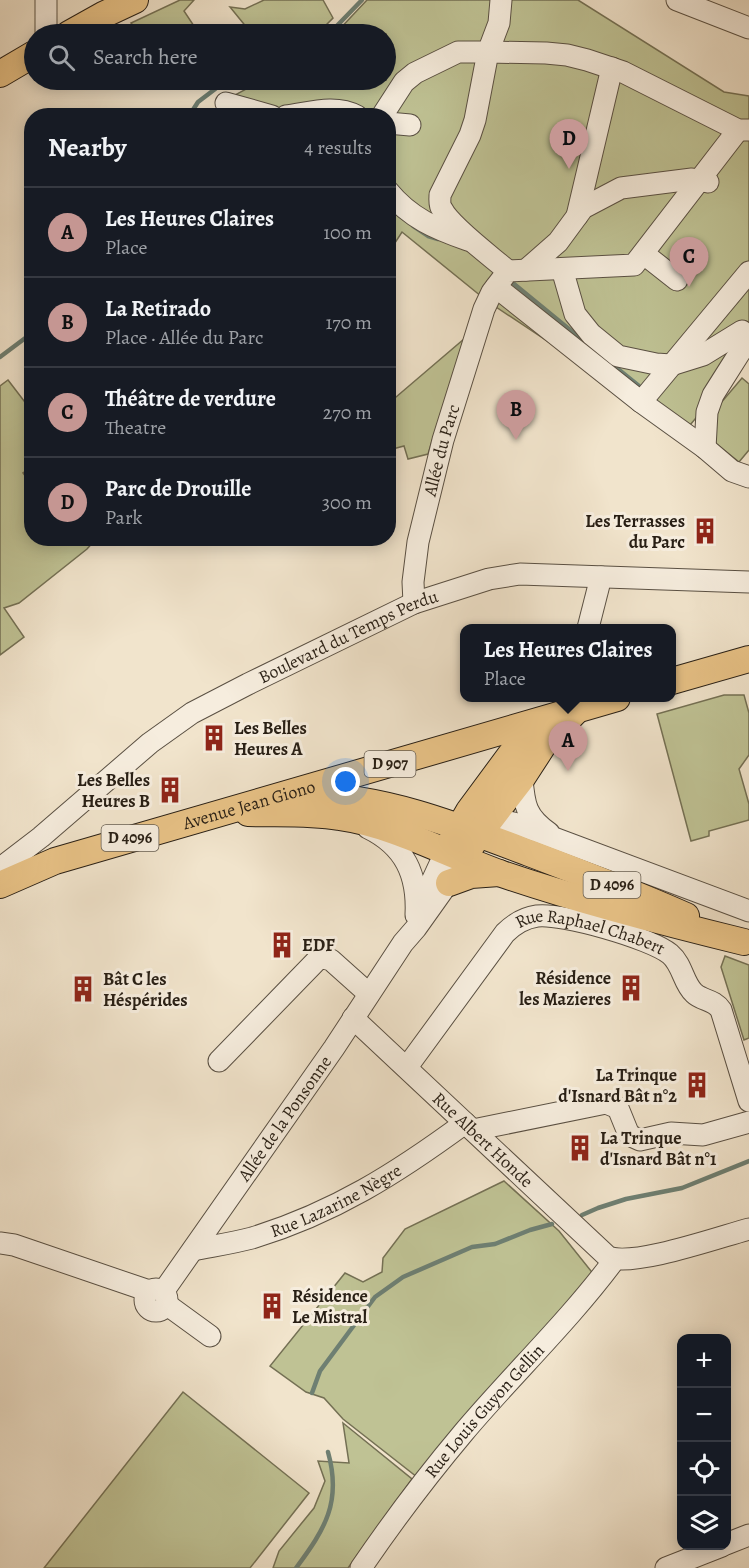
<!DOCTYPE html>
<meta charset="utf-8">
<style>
:root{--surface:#171b24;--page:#242831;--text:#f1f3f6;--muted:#9ea1a6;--line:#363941;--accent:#c59692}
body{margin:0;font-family:Alegreya,serif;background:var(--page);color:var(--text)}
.controls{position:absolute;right:18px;bottom:18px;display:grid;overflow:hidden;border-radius:12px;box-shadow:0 3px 15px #0003}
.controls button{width:54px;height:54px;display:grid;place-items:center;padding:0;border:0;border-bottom:2px solid var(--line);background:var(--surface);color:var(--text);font:30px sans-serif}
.you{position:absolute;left:346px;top:782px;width:21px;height:21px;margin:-15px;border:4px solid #fff;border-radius:50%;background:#1a73e8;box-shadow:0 0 0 9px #1a73e833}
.badge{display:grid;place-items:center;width:39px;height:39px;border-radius:50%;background:var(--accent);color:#111;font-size:20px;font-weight:700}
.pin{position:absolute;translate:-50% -50px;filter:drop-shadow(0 2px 3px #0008)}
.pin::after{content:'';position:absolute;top:32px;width:21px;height:18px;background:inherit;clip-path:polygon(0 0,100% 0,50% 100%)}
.popup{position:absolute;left:460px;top:624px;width:216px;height:78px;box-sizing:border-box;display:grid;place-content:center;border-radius:12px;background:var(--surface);filter:drop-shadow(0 2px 4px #0005);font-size:20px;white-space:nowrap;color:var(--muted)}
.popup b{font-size:22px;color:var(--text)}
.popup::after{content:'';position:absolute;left:50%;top:100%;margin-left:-12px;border:12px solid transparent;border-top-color:var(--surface)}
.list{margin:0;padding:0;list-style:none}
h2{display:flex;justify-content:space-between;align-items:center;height:78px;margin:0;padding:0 24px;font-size:26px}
h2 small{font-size:20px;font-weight:400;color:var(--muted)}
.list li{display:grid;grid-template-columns:39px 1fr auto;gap:18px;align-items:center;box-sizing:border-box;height:90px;padding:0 24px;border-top:2px solid var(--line)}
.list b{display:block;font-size:22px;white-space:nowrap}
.list p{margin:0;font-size:20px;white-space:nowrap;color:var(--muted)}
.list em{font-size:20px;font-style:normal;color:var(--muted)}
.icon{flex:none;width:33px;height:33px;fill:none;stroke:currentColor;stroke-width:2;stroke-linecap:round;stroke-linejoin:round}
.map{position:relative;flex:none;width:749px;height:1568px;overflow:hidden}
.search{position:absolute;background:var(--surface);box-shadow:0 3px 15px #0003;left:24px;top:24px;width:372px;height:66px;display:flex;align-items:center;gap:15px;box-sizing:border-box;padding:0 21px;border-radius:33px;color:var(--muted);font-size:22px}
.panel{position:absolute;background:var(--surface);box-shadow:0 3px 15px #0003;left:24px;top:108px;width:372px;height:438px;border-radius:24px}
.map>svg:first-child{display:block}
</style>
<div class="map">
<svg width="749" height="1568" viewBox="0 0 749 1568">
<rect width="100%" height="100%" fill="#f1e4cc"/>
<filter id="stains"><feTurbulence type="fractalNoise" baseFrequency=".00333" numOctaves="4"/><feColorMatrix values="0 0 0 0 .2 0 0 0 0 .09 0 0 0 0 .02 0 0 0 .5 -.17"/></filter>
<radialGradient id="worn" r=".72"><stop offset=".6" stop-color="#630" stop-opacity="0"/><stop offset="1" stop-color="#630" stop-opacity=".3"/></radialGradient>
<!-- green -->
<g fill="#bfc294" stroke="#747054" stroke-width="1.5">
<path d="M 180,0 L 194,0 L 184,11 L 196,29 L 190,34 L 141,34 L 131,23 Z"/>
<path d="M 264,0 L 323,0 L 333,18 L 317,34 L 252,34 L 230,7 L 245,9 Z"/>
<path d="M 367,0 L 578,0 L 724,92 L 749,96 L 749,356 L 684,432 L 487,301 L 402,232 L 389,252 L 388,116 L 218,116 L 230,104 L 222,102 L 263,80 L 386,80 L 386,34 L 335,34 Z"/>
<path d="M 464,339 L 428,454 L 408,459 L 404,446 L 389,450 L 389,403 Z"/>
<path d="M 742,378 L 749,384 L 749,450 L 739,462 L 708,437 L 714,411 Z"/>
<path d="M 8,380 L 31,410 L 31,467 L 23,473 L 31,484 L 32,538 L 96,539 L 87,549 L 19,603 L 4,608 L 24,637 L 0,655 L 0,386 Z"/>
<path d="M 724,695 L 744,695 L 749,713 L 749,755 L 739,769 L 749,804 L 749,820 L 709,831 L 709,836 L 691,841 L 657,714 Z"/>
<path d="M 725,956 L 749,965 L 749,1038 L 744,1040 L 721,967 Z"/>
<path d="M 504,1181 L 559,1231 L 595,1276 L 417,1477 L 343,1419 L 324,1398 L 306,1392 L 270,1366 L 345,1273 L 363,1282 L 382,1272 L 383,1258 L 405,1229 Z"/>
<path d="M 183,1392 L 309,1493 L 250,1568 L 44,1568 Z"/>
<path d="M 343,1423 L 412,1479 L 348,1568 L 273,1568 L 279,1551 L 314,1508 L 325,1481 L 318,1461 L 349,1463 Z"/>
</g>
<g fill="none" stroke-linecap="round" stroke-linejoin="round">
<!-- stream -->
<g stroke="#6e7f72" stroke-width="4.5">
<path d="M 329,34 L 362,0"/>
<path d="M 189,116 L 198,102 L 227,80"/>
<path d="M 413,226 L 428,236 L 438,239"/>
<path d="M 514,284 L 586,343"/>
<path d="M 0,357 L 32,333"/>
<path d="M 608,361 L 639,386"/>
<path d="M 582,1215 L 598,1208 L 626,1199 L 682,1188 L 749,1161"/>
<path d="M 312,1393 L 320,1371 L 375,1297 L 403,1277 L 472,1247 L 495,1244 L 530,1230 L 552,1224"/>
<path d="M 296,1568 C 325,1529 342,1502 328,1452"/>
</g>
<!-- minor casing -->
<g stroke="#5a5043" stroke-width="23">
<g id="minor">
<path d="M 46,0 L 46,34"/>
<path d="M 677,0 L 749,28"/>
<path d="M 226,103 L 272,116"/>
<path d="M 286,116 C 309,113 335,104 357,116"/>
<path d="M 382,116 L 404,82 L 415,73 L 458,52 L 488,52 L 499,23 L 501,0"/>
<path d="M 388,123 L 410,125"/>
<path d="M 388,191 C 410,218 436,229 468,240"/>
<path d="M 577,216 L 612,68"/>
<path d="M 644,254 L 677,280"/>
<path d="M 562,269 L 575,314 L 591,334 L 618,356 L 656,364 L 671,365 L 703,355 L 742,331"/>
<path d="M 526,270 L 558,242 L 583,208 L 621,188 L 692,179 L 708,182"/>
<path d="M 508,271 C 492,257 450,226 442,209 C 439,205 440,200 440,195 L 470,135 L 475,120 L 488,52 L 546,53 L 567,55 L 587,60 L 623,72 L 738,130 L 749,130"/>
<path d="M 496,287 L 641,402 L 749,272"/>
<path d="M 641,402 L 705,448 L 732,471 L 749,477"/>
<path d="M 705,448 L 707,412 L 713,395 L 749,338"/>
<path id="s1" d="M 414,603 L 413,582 L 418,542 L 443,440 L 484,309 L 492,292 L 508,271 L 634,265 L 738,130"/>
<path d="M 588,628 L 601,577"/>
<path d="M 522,778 C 524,805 526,817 549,833"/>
<path d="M 491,819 L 514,823 L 749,911"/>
<path d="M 368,828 C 405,846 418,875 416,915"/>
<path id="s2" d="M 6,864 L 41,837 L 150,743 L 192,713 L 248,684 L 414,603 L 489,579 L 520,574 L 749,582"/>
<path d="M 420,907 L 446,851"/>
<path id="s3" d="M 353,1018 L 608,1257 C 634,1267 719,1237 749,1229"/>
<path d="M 219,1061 L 320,957 L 331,960 L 369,994"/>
<path id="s4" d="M 407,1067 L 505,933 C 514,924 523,918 537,916 C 562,913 650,938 670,954 C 683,965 683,983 694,993 C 702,1001 714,999 721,1010 L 749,1101"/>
<path d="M 473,1130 L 606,1103 L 618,1108 L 629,1135 L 640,1140 L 671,1133 L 703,1135 L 749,1122"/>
<path d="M 0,1243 L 14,1245 L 149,1291"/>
<path id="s5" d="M 193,1250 C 213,1246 233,1243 252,1238 C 334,1213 397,1173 465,1123"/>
<circle cx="156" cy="1300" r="11"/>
<path id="s6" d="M 163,1292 L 334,1048 L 403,943 L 416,928 L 458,869"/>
<path d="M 166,1304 L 210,1336"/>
<path d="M 726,1544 L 749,1535"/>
<path id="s7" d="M 361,1568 C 393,1521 427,1476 464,1432 C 513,1374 569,1321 615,1259"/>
<path d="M 666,1568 L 722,1546"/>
</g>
</g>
<!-- major casing -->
<g stroke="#281f15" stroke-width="28">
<g id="major">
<path d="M 69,34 L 103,15 L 135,0"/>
<path d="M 0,74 L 34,54"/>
<path d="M 672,681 L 749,659"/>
<path d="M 306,795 C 385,797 456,825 529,853 C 582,873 634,893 686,916"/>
<path d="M 248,813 C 277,814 309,812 339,817 C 396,825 448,855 502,874 C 581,901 662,922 744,942"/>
<path d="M 451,842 L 469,811 L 520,742 L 544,722"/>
<path d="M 471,846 L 479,834 L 522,778 L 544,744 L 575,712"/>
<path d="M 449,883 L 471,875 L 499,873"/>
<path id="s8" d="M 0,885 L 55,861 L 617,698"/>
</g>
</g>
<!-- minor -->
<use href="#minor" stroke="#f6edde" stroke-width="21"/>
<!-- major -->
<use href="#major" stroke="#e8c286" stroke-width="26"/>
</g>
<!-- icons -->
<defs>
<g id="building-bare" transform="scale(2.07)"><path d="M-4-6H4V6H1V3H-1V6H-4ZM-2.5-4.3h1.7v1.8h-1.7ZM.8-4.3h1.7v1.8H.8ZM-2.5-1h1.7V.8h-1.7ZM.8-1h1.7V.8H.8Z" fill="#8f2418" stroke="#f6edde" stroke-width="2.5" paint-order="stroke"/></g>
</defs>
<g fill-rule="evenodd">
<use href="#building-bare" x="705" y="531"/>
<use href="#building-bare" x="214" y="738"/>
<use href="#building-bare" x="170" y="790"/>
<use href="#building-bare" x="282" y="945"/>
<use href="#building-bare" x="631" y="988"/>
<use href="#building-bare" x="83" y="989"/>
<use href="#building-bare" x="697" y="1085"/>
<use href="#building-bare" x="580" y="1148"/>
<use href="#building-bare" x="272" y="1306"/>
</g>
<g text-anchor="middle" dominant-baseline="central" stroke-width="6" stroke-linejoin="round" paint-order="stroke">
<!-- shield labels -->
<g fill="#f6edde" stroke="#665d51" stroke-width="1.5">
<rect x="364.5" y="751" width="51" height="26" rx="4.5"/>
<rect x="101.5" y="825" width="57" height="26" rx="4.5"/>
<rect x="583.5" y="872" width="57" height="26" rx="4.5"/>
</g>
<g font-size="16" font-weight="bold" fill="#281f15">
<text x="390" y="764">D 907</text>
<text x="130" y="838">D 4096</text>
<text x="612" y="885">D 4096</text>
</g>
<!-- street labels -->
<g font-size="18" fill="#281f15" stroke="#f6edde">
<text stroke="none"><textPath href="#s1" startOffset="156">Allée du Parc</textPath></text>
<text stroke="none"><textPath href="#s2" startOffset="414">Boulevard du Temps Perdu</textPath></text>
<text stroke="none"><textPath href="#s8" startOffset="262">Avenue Jean Giono</textPath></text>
<text stroke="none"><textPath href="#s4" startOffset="258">Rue Raphael Chabert</textPath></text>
<text stroke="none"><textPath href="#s6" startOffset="212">Allée de la Ponsonne</textPath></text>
<text stroke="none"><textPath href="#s3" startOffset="178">Rue Albert Honde</textPath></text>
<text stroke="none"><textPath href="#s5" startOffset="152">Rue Lazarine Nègre</textPath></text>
<text stroke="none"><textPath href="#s7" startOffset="200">Rue Louis Guyon Gellin</textPath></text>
</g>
<!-- poi labels -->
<g font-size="18" font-weight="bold" fill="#281f15" stroke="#f6edde" text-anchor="start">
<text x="685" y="521" text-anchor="end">Les Terrasses<tspan x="685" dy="21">du Parc</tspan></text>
<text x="234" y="728">Les Belles<tspan x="234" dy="21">Heures A</tspan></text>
<text x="150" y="780" text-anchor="end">Les Belles<tspan x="150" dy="21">Heures B</tspan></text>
<text x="302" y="945">EDF</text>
<text x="611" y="978" text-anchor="end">Résidence<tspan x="611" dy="21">les Mazieres</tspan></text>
<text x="103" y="979">Bât C les<tspan x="103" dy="21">Héspérides</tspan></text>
<text x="677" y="1075" text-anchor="end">La Trinque<tspan x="677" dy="21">d'Isnard Bât n°2</tspan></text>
<text x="600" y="1138">La Trinque<tspan x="600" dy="21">d'Isnard Bât n°1</tspan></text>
<text x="292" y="1296">Résidence<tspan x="292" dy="21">Le Mistral</tspan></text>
</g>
</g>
<rect width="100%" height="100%" filter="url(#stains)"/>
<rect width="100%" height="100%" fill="url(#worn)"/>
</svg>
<div class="controls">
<button>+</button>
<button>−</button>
<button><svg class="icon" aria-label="locate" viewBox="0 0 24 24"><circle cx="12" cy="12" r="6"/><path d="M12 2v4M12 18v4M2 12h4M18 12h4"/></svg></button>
<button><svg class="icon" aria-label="layers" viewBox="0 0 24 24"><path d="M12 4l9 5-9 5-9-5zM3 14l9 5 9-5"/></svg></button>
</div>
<div class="you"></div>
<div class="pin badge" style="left:568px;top:771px">A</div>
<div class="popup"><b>Les Heures Claires</b>Place</div>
<div class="pin badge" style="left:516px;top:440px">B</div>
<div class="pin badge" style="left:689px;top:287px">C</div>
<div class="pin badge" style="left:569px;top:169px">D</div>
<div class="search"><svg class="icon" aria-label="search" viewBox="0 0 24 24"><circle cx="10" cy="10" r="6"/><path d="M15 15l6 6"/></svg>Search here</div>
<section class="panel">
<h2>Nearby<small>4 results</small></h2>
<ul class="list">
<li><span class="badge">A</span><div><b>Les Heures Claires</b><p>Place</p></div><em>100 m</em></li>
<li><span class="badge">B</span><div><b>La Retirado</b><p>Place · Allée du Parc</p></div><em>170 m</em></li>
<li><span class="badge">C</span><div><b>Théâtre de verdure</b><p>Theatre</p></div><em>270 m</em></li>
<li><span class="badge">D</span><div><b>Parc de Drouille</b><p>Park</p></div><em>300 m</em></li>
</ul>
</section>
</div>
